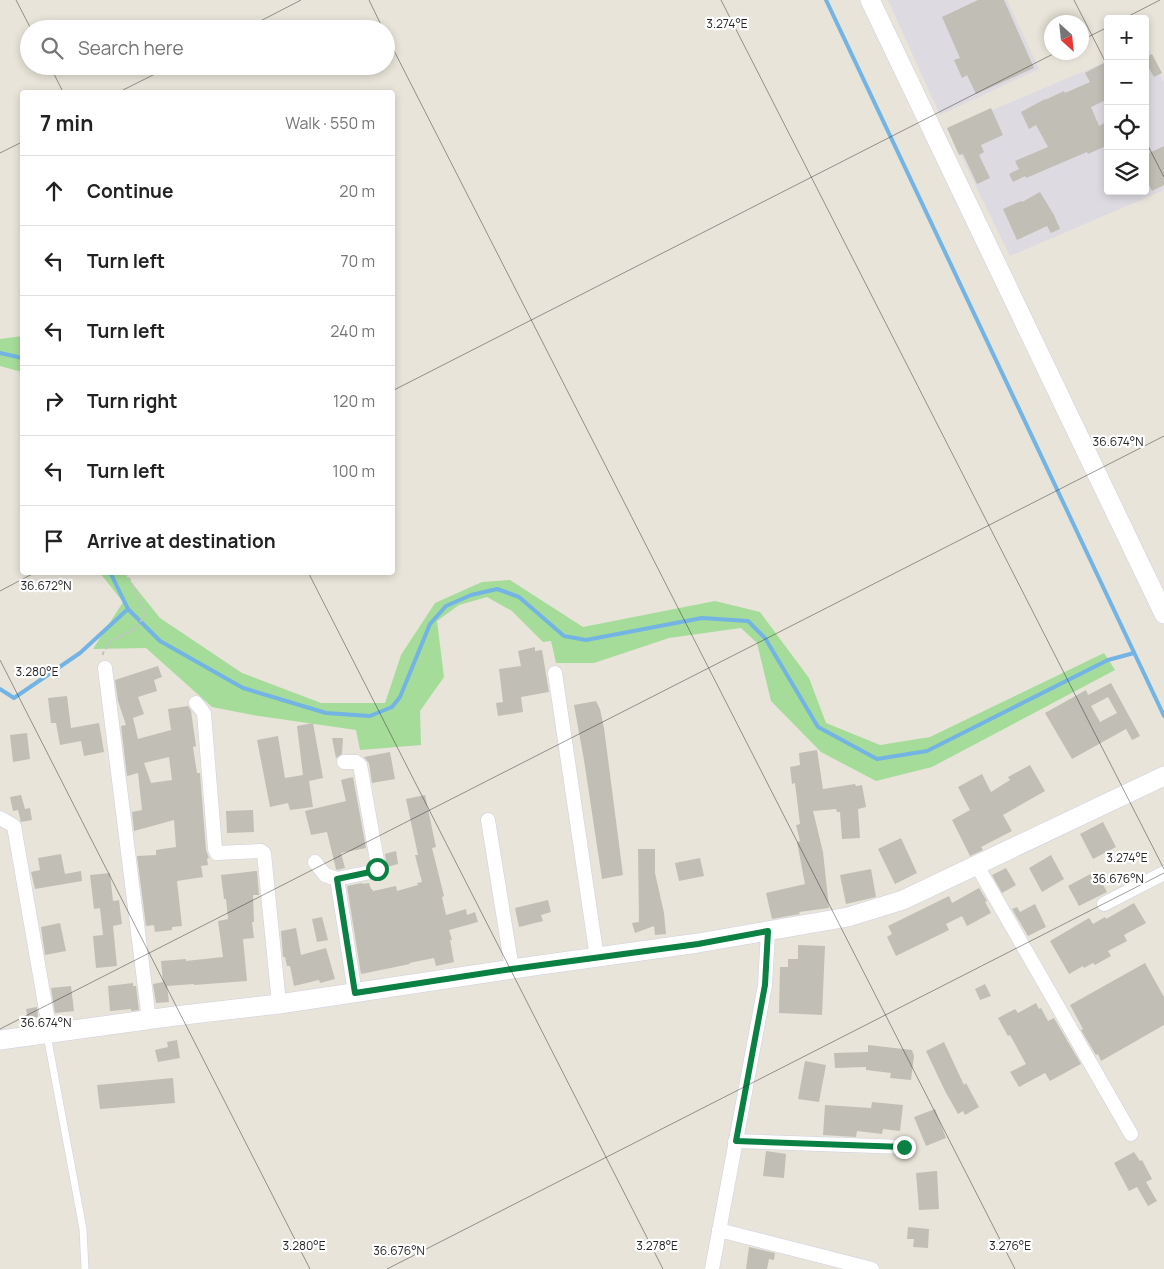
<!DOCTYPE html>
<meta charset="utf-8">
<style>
:root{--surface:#fff;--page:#f2f2f2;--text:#222;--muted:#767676;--line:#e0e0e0}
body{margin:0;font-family:Manrope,sans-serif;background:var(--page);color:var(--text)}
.controls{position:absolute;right:15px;top:15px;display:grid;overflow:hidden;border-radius:5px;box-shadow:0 2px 8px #0003}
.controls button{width:45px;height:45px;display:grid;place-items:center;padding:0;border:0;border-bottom:1px solid var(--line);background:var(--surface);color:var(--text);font:25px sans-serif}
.compass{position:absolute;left:1044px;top:15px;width:45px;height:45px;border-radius:50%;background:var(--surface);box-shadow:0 2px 8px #0003;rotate:153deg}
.stop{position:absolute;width:15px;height:15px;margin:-11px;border:4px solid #0b8043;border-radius:50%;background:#fff}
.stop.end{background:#0b8043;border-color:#fff;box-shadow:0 1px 5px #0008}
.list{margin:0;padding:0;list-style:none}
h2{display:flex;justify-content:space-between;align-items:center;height:65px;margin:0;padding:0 20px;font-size:21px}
h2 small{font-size:16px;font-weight:400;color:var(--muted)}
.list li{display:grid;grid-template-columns:32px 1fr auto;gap:15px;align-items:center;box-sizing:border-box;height:70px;padding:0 20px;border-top:1px solid var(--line)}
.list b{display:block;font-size:19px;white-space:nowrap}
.list em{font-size:16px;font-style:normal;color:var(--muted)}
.icon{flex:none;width:28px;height:28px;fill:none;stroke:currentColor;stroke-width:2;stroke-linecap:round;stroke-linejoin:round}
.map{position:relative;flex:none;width:1164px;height:1269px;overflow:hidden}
.search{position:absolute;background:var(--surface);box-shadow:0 2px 8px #0003;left:20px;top:20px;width:375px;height:55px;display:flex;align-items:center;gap:12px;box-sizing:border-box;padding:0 18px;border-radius:28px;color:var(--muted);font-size:19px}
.panel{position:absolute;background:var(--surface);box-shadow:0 2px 8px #0003;left:20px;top:90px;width:375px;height:485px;border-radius:5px}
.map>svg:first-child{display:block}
</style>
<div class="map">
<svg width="1164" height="1269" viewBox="0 0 1164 1269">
<rect width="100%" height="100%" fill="#e8e4d9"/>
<!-- industrial -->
<g fill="#dddae1">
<path d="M 888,0 L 1007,0 L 1039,69 L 940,115 Z"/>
<path d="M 1147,45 L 1164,83 L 1164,190 L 1010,256 L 948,129 L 1108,61 L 1108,191 L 1145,191 L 1145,46 Z"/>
</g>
<!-- green -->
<g fill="#a5dc99">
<path d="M 22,336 L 22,372 L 0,366 L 0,339 Z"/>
<path d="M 100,573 L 124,573 L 160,618 L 242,673 L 321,703 L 385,703 L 401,655 L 435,603 L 482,582 L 510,580 L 583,627 L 715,601 L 760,612 L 809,678 L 826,723 L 880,745 L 930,737 L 1104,653 L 1115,670 L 932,767 L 876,781 L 821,752 L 771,701 L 757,643 L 741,628 L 669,638 L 594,663 L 556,663 L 551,641 L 543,642 L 512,611 L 487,597 L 459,605 L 437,621 L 444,677 L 420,711 L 421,745 L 360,750 L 356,730 L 253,715 L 212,707 L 146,648 L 93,649 L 123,602 Z"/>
</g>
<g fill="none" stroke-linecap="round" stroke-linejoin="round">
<!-- stream -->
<g stroke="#73b4e4" stroke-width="4">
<path d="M 826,0 L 1164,716"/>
<path d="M 0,353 L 22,358"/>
<path d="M 110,572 L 128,609 L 160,641 L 243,688 L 326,713 L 370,716 L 392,707 L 400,697 L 430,624 L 446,606 L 471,595 L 497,589 L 519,597 L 564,636 L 586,640 L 702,618 L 748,621 L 765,638 L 818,727 L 877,759 L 927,751 L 1108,660 L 1134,653"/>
<path d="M 0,689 L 14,698 L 80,653 L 128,609"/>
</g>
</g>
<!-- building -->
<g fill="#c1beb5" fill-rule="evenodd">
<path d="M 978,0 L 1004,0 L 1034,68 L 976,94 L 967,75 L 962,78 L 954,60 L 960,58 L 942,17 Z"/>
<path d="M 1152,54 L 1162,73 L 1154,77 L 1145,61 L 1145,58 Z"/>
<path d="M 1104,63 L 1105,65 L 1108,64 L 1108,99 L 1091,107 L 1099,126 L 1108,121 L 1108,145 L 1088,154 L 1087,152 L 1026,178 L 1025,176 L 1013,182 L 1009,174 L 1019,169 L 1015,161 L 1048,147 L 1036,125 L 1029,129 L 1021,112 L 1045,99 L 1045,100 L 1064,91 L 1065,93 L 1090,82 L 1085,73 Z"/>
<path d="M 991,108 L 1003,135 L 981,145 L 984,152 L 979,155 L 990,178 L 977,184 L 963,154 L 959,155 L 947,128 Z"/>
<path d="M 1164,146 L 1164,185 L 1152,191 L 1145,177 L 1145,155 Z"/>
<path d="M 1040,192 L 1054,215 L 1060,229 L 1051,233 L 1047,226 L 1017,240 L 1003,209 L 1021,201 L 1022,202 Z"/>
<path d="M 535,647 L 535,651 L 542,650 L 549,692 L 521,697 L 523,712 L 498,716 L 496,703 L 503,702 L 499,669 L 521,666 L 518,651 Z"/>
<path d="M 158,666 L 162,677 L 154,680 L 157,691 L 138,697 L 144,714 L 133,718 L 138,739 L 171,730 L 168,709 L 188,706 L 191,711 L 196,746 L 193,747 L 197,773 L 200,773 L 206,850 L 209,858 L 207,859 L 208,865 L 201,866 L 203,877 L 177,881 L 182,926 L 172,927 L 172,930 L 155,932 L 154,925 L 146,926 L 137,856 L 156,855 L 156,850 L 176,847 L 174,820 L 134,831 L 132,812 L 142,810 L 138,773 L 127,776 L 121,726 L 126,725 L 118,701 L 115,680 ZM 169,757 L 172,780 L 151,783 L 144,763 Z"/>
<path d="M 1111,683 L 1140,736 L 1132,740 L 1126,729 L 1072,759 L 1045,713 L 1086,690 L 1088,695 ZM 1108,697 L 1117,713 L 1100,722 L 1091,706 Z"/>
<path d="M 67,696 L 71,728 L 99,723 L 104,752 L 84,756 L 81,741 L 60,745 L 56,723 L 51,723 L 48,698 Z"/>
<path d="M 596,701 L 600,709 L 604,728 L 623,875 L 602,879 L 584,760 L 574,705 Z"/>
<path d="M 313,723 L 323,778 L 309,781 L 313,807 L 290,810 L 288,803 L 270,807 L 257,740 L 278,736 L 285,778 L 303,775 L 297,726 Z"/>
<path d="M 27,733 L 30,759 L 13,762 L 10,735 Z"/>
<path d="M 332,738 L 343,738 L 342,754 L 336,758 Z"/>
<path d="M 817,750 L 823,789 L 855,784 L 856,786 L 862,785 L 866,807 L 858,809 L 860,838 L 842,839 L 840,812 L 837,812 L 836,809 L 813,811 L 823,852 L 829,908 L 799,912 L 800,914 L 772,919 L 766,893 L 805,884 L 797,842 L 800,841 L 796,825 L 800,824 L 795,783 L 792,784 L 790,767 L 800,765 L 799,753 Z"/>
<path d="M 390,752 L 395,779 L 372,783 L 369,763 L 364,757 Z"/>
<path d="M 1030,765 L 1045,791 L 1003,815 L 1012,831 L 981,847 L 983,850 L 970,856 L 952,820 L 970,810 L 958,787 L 982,774 L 991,792 L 1010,780 L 1008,777 Z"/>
<path d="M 353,777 L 366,848 L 341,853 L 345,868 L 337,870 L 336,869 L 327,832 L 311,835 L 305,811 L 346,801 L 341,780 Z"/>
<path d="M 21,795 L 25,809 L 30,808 L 32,820 L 21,822 L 18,810 L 13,811 L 10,797 Z"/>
<path d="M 425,795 L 436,847 L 432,848 L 444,896 L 442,897 L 446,915 L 466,909 L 467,915 L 475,912 L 478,922 L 449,930 L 452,940 L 450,940 L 454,962 L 436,966 L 434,958 L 409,963 L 410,964 L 361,974 L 347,886 L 362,883 L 363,884 L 369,883 L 371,889 L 372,889 L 373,891 L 396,886 L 397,891 L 418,885 L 417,883 L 422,882 L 415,855 L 418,855 L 406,799 Z"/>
<path d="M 253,810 L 254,832 L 227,833 L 226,811 Z"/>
<path d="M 1103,822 L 1116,847 L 1093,859 L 1080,834 Z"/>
<path d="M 901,838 L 917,873 L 895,884 L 878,849 Z"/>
<path d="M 638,849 L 655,849 L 655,873 L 664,913 L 666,934 L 655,935 L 654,926 L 635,933 L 632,923 L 639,922 Z"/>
<path d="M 396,851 L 398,864 L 387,867 L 385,854 Z"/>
<path d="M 61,854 L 65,874 L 81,871 L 82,881 L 35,889 L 31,872 L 40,870 L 38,858 Z"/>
<path d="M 1051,855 L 1064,879 L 1042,892 L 1029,868 Z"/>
<path d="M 700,858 L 704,876 L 679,881 L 675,863 Z"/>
<path d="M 1006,868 L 1016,885 L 1002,893 L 992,875 Z"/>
<path d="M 871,869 L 876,897 L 846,904 L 840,875 Z"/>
<path d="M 257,871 L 259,895 L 253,895 L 254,922 L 252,922 L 254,938 L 243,939 L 247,981 L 194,985 L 194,984 L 167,986 L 169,1002 L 156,1003 L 153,984 L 163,982 L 161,961 L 186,959 L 186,961 L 223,957 L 218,921 L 228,919 L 226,899 L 224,899 L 221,875 Z"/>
<path d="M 1096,871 L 1107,892 L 1079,906 L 1068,886 Z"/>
<path d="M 110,873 L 113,901 L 119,900 L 122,924 L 113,926 L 117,966 L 96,968 L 93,936 L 103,935 L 100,908 L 94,909 L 90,875 Z"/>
<path d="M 979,888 L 987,901 L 985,902 L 991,913 L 967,926 L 962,916 L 946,924 L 949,930 L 896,956 L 887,937 L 892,934 L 888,926 L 949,896 L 952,903 Z"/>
<path d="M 548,900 L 551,912 L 541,915 L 543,921 L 519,927 L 515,908 Z"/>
<path d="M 1134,903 L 1146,923 L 1124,935 L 1127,941 L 1108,951 L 1111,956 L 1095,965 L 1093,963 L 1084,968 L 1083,966 L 1069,974 L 1050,941 L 1089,918 L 1093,924 L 1105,917 L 1106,919 Z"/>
<path d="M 1035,904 L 1046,927 L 1028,936 L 1012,909 L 1017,907 L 1020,912 Z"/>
<path d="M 322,917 L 328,940 L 317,942 L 312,919 Z"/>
<path d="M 60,923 L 66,951 L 45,955 L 41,927 Z"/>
<path d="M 296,928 L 301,955 L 326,948 L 335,979 L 320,983 L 319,980 L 294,986 L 290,966 L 287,966 L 285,957 L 283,957 L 281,931 Z"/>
<path d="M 798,945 L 825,946 L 822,1015 L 779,1013 L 780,967 L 788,967 L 788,959 L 798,959 Z"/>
<path d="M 1145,963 L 1164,997 L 1164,1025 L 1101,1061 L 1098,1054 L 1096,1055 L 1081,1030 L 1083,1029 L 1070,1005 Z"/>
<path d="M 133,983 L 133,986 L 136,986 L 139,1010 L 131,1011 L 131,1009 L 110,1011 L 108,986 Z"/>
<path d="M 985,984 L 991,996 L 980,1000 L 975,989 Z"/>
<path d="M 71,986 L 74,1011 L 55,1013 L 51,988 Z"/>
<path d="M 1036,1003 L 1039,1009 L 1041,1008 L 1048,1021 L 1054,1018 L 1081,1064 L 1050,1081 L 1045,1073 L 1019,1087 L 1010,1072 L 1026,1064 L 1010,1035 L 1008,1036 L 998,1018 L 1015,1009 L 1018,1013 Z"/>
<path d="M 37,1007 L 38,1017 L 28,1019 L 26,1009 Z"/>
<path d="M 177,1040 L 180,1058 L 158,1062 L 155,1050 L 168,1047 L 167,1042 Z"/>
<path d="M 944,1042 L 964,1085 L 966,1083 L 979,1107 L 965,1115 L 963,1111 L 958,1114 L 945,1091 L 926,1051 Z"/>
<path d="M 868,1045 L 912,1050 L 914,1056 L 911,1080 L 890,1078 L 891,1073 L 866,1070 L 866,1067 L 835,1068 L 834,1053 L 868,1052 Z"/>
<path d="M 805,1061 L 826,1065 L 819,1102 L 798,1099 Z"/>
<path d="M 173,1078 L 175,1103 L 100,1109 L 97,1085 Z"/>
<path d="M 872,1102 L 903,1105 L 900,1131 L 883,1129 L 882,1134 L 857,1131 L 856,1137 L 823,1135 L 825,1105 L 871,1108 Z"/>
<path d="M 935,1109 L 946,1138 L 926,1146 L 914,1117 Z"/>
<path d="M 766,1151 L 786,1154 L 784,1178 L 763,1176 Z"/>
<path d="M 1134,1152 L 1140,1161 L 1142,1160 L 1152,1179 L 1146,1182 L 1157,1201 L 1148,1206 L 1137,1187 L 1129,1191 L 1114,1163 Z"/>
<path d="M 937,1171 L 939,1209 L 919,1210 L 916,1173 Z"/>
<path d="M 908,1227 L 929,1229 L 928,1248 L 913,1247 L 914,1239 L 907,1239 Z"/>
<path d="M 749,1247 L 775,1253 L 774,1260 L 769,1259 L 767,1269 L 746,1269 Z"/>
</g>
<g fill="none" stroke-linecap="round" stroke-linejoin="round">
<!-- lane casing -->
<g stroke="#cfcfdf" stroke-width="8">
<path id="lane" d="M 47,1035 L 83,1229 L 85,1269"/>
</g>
<!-- street casing -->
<g stroke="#cfcfdf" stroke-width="15">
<g id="street">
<path d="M 105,668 L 149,1020"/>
<path d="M 555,673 L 597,958"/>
<path d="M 196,703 L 204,713 L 215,849 L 217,853 L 261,851 L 264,853 L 279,1004"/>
<path d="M 0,818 L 14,826 L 50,1033"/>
<path d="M 488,820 L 512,969"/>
<path d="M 315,862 L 325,875 L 337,879 L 355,993"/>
<path d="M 976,864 L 1131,1134"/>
<path d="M 337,879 L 375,871 L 377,869 L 378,866 L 360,765 L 356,762 L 344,762"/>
<path d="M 1104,904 L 1164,873"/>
<path d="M 735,1141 L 904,1147"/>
<path d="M 719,1230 L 872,1269"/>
<path d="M 712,1269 L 765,985 L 768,931"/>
</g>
</g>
<!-- secondary casing -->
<g stroke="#cfcfdf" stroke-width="20">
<g id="secondary">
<path d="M 870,0 L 1164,614"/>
<path d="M 0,1040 L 175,1016 L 279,1004 L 512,969 L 698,943 L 848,917 L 903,900 L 1164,776"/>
</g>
</g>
<!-- path -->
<path stroke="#c3c3c3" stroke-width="2" stroke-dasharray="4 2.5" stroke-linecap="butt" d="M 103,655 L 103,653 L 111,641 L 134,629 L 145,616 L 144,609 L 126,572"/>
<!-- lane -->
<use href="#lane" stroke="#fff" stroke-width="7"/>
<!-- street -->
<use href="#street" stroke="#fff" stroke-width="14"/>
<!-- secondary -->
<use href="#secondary" stroke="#fff" stroke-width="19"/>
</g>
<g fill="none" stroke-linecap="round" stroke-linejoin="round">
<!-- route -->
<path stroke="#0b8043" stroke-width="6" d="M 377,869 L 375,871 L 337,879 L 355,993 L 512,969 L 698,944 L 768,931 L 765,985 L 736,1141 L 904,1147"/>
</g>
<!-- ticks -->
<path fill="none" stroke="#272727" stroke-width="1" stroke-opacity="0.45" d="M 16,0 L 31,29M 369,0 L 383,29M 721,0 L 1164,869M 1074,0 L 1108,67M 1123,19 L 1160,0M 245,29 L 301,0M 386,35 L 1015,1269M 1082,40 L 1108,27M 50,66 L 63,92M 119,92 L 171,66M 1145,140 L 1164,177M 0,153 L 22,142M 392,391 L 1057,52M 308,572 L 663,1269M 0,591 L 36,572M 0,660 L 310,1269M 0,1029 L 1164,436M 387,1269 L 1164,873"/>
<g font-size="12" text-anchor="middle" fill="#272727" stroke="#fff" stroke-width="4.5" stroke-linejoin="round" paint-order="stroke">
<text x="727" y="28">3.274°E</text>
<text x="1118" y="446">36.674°N</text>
<text x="46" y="590">36.672°N</text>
<text x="37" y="676">3.280°E</text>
<text x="1127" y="862">3.274°E</text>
<text x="1118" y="883">36.676°N</text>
<text x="46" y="1027">36.674°N</text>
<text x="304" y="1250">3.280°E</text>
<text x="657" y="1250">3.278°E</text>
<text x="1010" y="1250">3.276°E</text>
<text x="399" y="1255">36.676°N</text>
</g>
</svg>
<div class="controls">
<button>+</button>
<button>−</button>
<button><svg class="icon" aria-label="locate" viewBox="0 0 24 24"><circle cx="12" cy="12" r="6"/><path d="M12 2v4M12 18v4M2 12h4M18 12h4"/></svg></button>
<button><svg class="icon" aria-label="layers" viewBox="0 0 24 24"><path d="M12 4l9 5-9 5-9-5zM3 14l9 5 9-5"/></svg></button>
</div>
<svg class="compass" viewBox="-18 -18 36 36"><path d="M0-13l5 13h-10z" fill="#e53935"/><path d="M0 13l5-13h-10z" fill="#767676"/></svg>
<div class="stop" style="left:377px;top:869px"></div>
<div class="stop end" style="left:904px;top:1147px"></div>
<div class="search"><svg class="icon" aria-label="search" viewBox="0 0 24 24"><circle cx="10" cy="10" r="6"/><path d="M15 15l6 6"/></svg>Search here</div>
<section class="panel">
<h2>7 min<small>Walk · 550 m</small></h2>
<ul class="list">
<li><svg class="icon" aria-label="ahead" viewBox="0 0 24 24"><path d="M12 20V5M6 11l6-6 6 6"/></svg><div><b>Continue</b></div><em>20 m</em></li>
<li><svg class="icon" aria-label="left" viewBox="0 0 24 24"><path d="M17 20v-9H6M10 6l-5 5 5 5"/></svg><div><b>Turn left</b></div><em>70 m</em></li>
<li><svg class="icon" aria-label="left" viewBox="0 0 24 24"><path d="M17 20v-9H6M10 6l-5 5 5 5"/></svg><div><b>Turn left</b></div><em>240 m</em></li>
<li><svg class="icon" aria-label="right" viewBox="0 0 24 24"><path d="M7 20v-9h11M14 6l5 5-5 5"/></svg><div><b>Turn right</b></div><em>120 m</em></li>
<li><svg class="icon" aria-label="left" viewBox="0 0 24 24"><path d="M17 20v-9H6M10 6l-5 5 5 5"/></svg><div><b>Turn left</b></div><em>100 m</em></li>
<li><svg class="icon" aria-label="arrive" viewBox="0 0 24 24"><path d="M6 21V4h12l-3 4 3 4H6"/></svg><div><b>Arrive at destination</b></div></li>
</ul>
</section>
</div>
